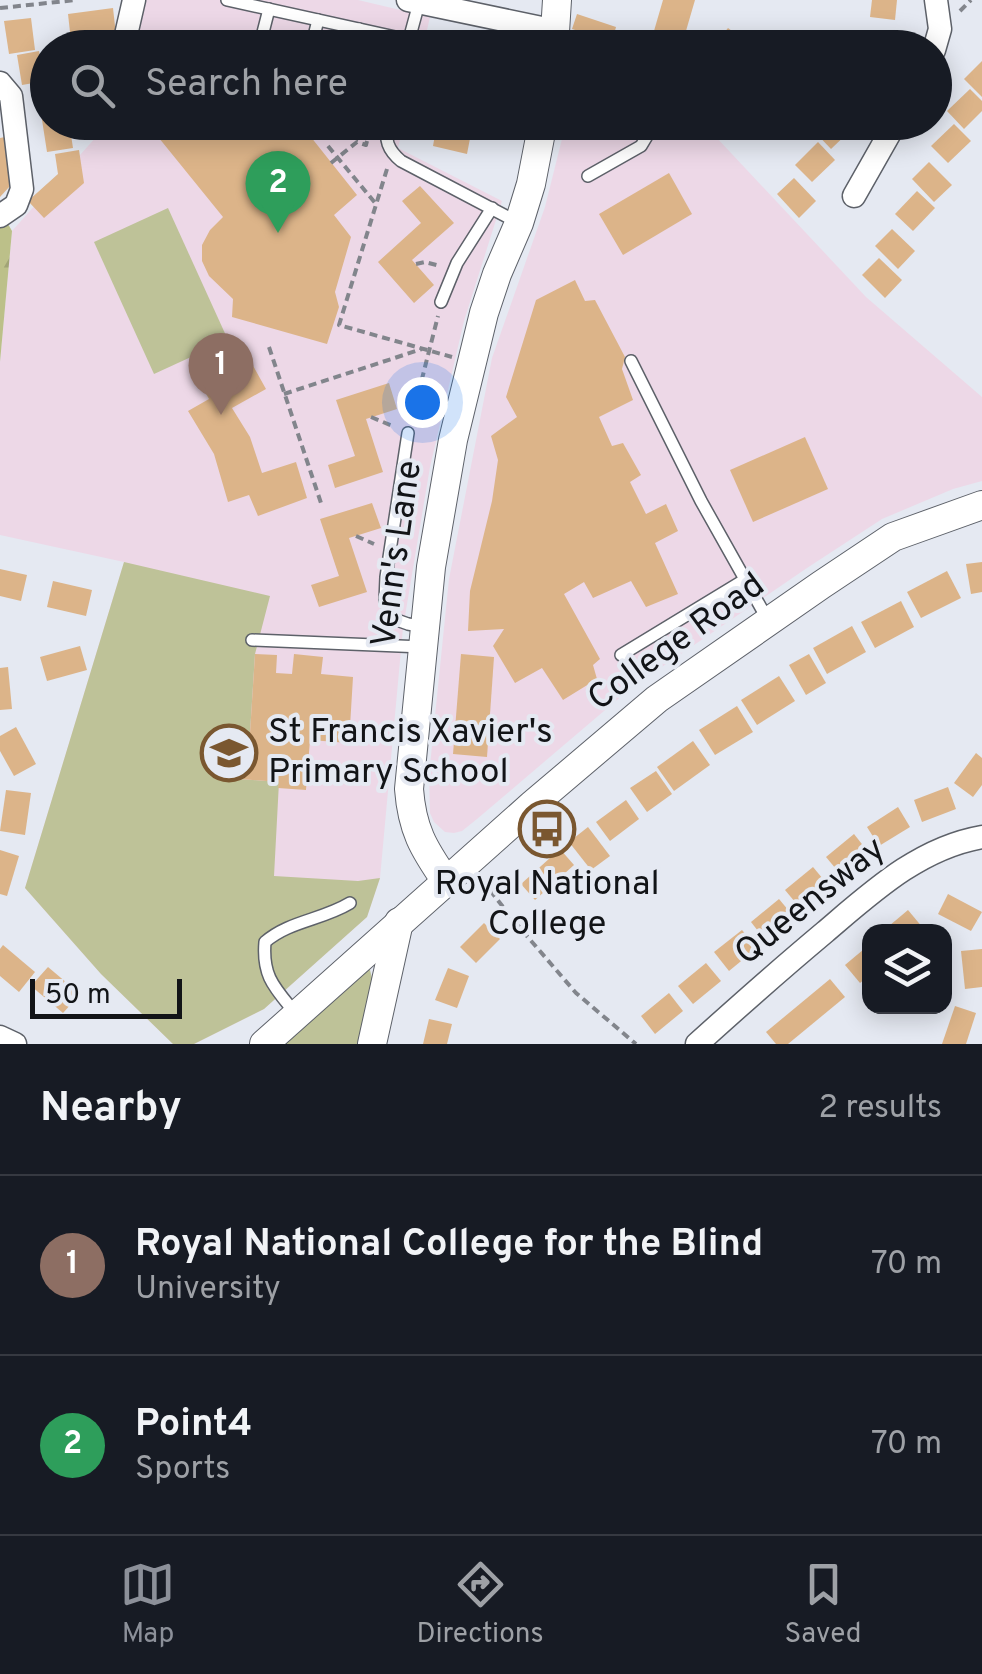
<!DOCTYPE html>
<style>
:root{--surface:#171b24;--page:#20242c;--text:#f1f3f6;--muted:#9ea1a6;--line:#363941;--accent:#8c9099}
body{margin:0;font-family:Overpass,sans-serif;background:var(--page);color:var(--text)}
.controls{position:absolute;right:30px;bottom:30px;display:grid;overflow:hidden;border-radius:20px;box-shadow:0 5px 25px #0003}
.controls button{width:90px;height:90px;display:grid;place-items:center;padding:0;border:0;border-bottom:2px solid var(--line);background:var(--surface);color:var(--text);font:50px sans-serif}
.scale{position:absolute;left:30px;bottom:25px;width:152px;box-sizing:border-box;padding-left:10px;border:5px solid #121417;border-top:0;font-size:28px;line-height:35px;white-space:nowrap;color:#121417;-webkit-text-stroke:8px #e5e9f2;paint-order:stroke}
.you{position:absolute;left:422px;top:402px;width:35px;height:35px;margin:-25px;border:8px solid #fff;border-radius:50%;background:#1a73e8;box-shadow:0 0 0 15px #1a73e833}
.badge{display:grid;place-items:center;width:65px;height:65px;border-radius:50%;background:var(--accent);color:#fff;font-size:32px;font-weight:700}
.pin{position:absolute;translate:-50% -82px;filter:drop-shadow(0 2px 5px #0008)}
.pin::after{content:'';position:absolute;top:52px;width:35px;height:30px;background:inherit;clip-path:polygon(0 0,100% 0,50% 100%)}
.list{margin:0;padding:0;list-style:none}
h2{display:flex;justify-content:space-between;align-items:center;height:130px;margin:0;padding:0 40px;font-size:42px}
h2 small{font-size:32px;font-weight:400;color:var(--muted)}
.list li{display:grid;grid-template-columns:65px 1fr auto;gap:30px;align-items:center;box-sizing:border-box;height:180px;padding:0 40px;border-top:2px solid var(--line)}
.list b{display:block;font-size:38px;white-space:nowrap}
.list p{margin:0;font-size:32px;white-space:nowrap;color:var(--muted)}
.list em{font-size:32px;font-style:normal;color:var(--muted)}
.icon{flex:none;width:55px;height:55px;fill:none;stroke:currentColor;stroke-width:2;stroke-linecap:round;stroke-linejoin:round}
.map{position:relative;flex:none;width:982px;height:1044px;overflow:hidden}
.search{position:absolute;background:var(--surface);box-shadow:0 5px 25px #0003;left:30px;right:30px;top:30px;height:110px;display:flex;align-items:center;gap:25px;box-sizing:border-box;padding:0 35px;border-radius:55px;color:var(--muted);font-size:38px}
.sheet{height:490px;background:var(--surface)}
nav{display:flex;justify-content:space-around;align-items:center;box-sizing:border-box;height:140px;border-top:2px solid var(--line);background:var(--surface);font-size:28px;color:var(--muted)}
nav a{display:grid;justify-items:center;gap:5px}
nav .on{color:var(--accent)}
.map>svg:first-child{display:block}
</style>
<div class="map">
<svg width="982" height="1044" viewBox="0 0 982 1044">
<defs>
<pattern id="forest-firs" width="22" height="20" patternUnits="userSpaceOnUse" patternTransform="scale(2.5)"><rect width="22" height="20" fill="#bcc089"/><path d="M5 1l3.5 6h-7zM16 11l3.5 6h-7z" fill="#a1a476"/></pattern>
</defs>
<rect width="100%" height="100%" fill="#e5e9f2"/>
<!-- education -->
<g fill="#edd8e7">
<path d="M 130,0 L 358,0 L 430,17 L 423,47 L 119,48 Z"/>
<path d="M 100,123 L 404,123 L 398,148 L 502,201 L 464,321 L 430,467 L 403,628 L 380,878 L 367,917 L 264,1009 L 194,1044 L 173,1044 L 101,974 L 25,888 L 124,562 L 0,535 L 0,362 L 12,231 L 97,136 Z"/>
<path d="M 566,123 L 699,123 L 716,137 L 866,297 L 982,397 L 982,481 L 953,489 L 882,519 L 807,568 L 631,688 L 477,819 L 462,831 L 454,833 L 445,832 L 434,822 L 430,813 L 429,775 L 449,579 L 492,358 L 545,207 Z"/>
</g>
<!-- forest -->
<path fill="url(#forest-firs)" d="M 3,215 L 12,231 L 0,362 L 0,216 Z"/>
<!-- green -->
<g fill="#bec298">
<path d="M 168,208 L 228,340 L 154,374 L 94,242 Z"/>
<path d="M 124,562 L 270,596 L 255,654 L 250,733 L 230,732 L 227,778 L 279,782 L 274,876 L 358,881 L 380,878 L 367,917 L 264,1009 L 194,1044 L 173,1044 L 101,974 L 25,888 Z"/>
<path d="M 362,966 L 370,970 L 372,978 L 360,1044 L 281,1044 Z"/>
</g>
<!-- building -->
<g fill="#dcb489">
<path d="M 663,0 L 695,0 L 681,48 L 649,48 Z"/>
<path d="M 872,0 L 897,0 L 895,20 L 870,17 Z"/>
<path d="M 113,8 L 116,35 L 71,41 L 68,14 Z"/>
<path d="M 577,14 L 616,27 L 612,42 L 572,29 Z"/>
<path d="M 31,18 L 35,50 L 9,54 L 4,21 Z"/>
<path d="M 728,28 L 754,48 L 712,48 Z"/>
<path d="M 39,51 L 45,81 L 22,85 L 17,55 Z"/>
<path d="M 982,61 L 982,97 L 964,79 Z"/>
<path d="M 48,83 L 48,102 L 40,103 L 38,84 Z"/>
<path d="M 970,89 L 982,101 L 982,111 L 964,129 L 947,111 Z"/>
<path d="M 48,105 L 48,122 L 69,122 L 73,148 L 47,152 L 40,107 Z"/>
<path d="M 88,122 L 106,122 L 102,137 L 86,133 Z"/>
<path d="M 146,122 L 299,122 L 357,195 L 334,215 L 351,237 L 335,292 L 339,307 L 327,344 L 232,317 L 233,299 L 209,276 L 202,261 L 202,245 L 210,230 L 223,217 Z"/>
<path d="M 459,122 L 473,123 L 467,154 L 433,146 L 436,129 L 456,134 Z"/>
<path d="M 823,122 L 850,122 L 854,127 L 831,149 L 814,131 Z"/>
<path d="M 954,124 L 971,141 L 948,163 L 931,146 Z"/>
<path d="M 5,137 L 11,185 L 0,197 L 0,138 Z"/>
<path d="M 818,142 L 835,160 L 812,182 L 795,165 Z"/>
<path d="M 79,150 L 84,183 L 44,218 L 28,201 L 58,174 L 55,154 Z"/>
<path d="M 929,162 L 952,185 L 934,202 L 912,179 Z"/>
<path d="M 669,173 L 692,214 L 623,255 L 599,214 Z"/>
<path d="M 794,178 L 816,201 L 799,218 L 777,194 Z"/>
<path d="M 420,186 L 454,223 L 412,260 L 434,285 L 414,303 L 378,262 L 421,223 L 402,201 Z"/>
<path d="M 917,191 L 935,208 L 913,231 L 895,214 Z"/>
<path d="M 892,229 L 915,251 L 898,269 L 875,246 Z"/>
<path d="M 879,258 L 902,280 L 885,298 L 862,275 Z"/>
<path d="M 575,280 L 585,301 L 595,300 L 625,357 L 622,369 L 633,400 L 599,417 L 612,446 L 623,443 L 641,475 L 630,482 L 646,514 L 666,504 L 678,531 L 655,543 L 678,594 L 646,607 L 631,581 L 593,598 L 584,582 L 564,594 L 600,659 L 593,665 L 597,679 L 563,700 L 542,668 L 515,683 L 493,646 L 504,629 L 468,631 L 470,591 L 492,501 L 498,460 L 491,436 L 517,417 L 506,397 L 536,300 Z"/>
<path d="M 247,355 L 266,389 L 232,408 L 250,437 L 262,473 L 296,462 L 307,498 L 258,516 L 249,495 L 228,502 L 214,454 L 188,411 L 209,399 L 199,381 Z"/>
<path d="M 389,383 L 397,409 L 366,419 L 383,472 L 335,488 L 328,465 L 355,456 L 336,400 Z"/>
<path d="M 805,437 L 828,489 L 753,522 L 730,470 Z"/>
<path d="M 372,503 L 381,528 L 349,538 L 367,592 L 319,607 L 311,585 L 339,576 L 320,519 Z"/>
<path d="M 982,562 L 982,592 L 971,594 L 966,564 Z"/>
<path d="M 0,569 L 27,575 L 21,601 L 0,596 Z"/>
<path d="M 947,571 L 961,598 L 921,618 L 907,592 Z"/>
<path d="M 53,581 L 92,590 L 86,616 L 47,607 Z"/>
<path d="M 901,601 L 914,627 L 875,648 L 861,622 Z"/>
<path d="M 852,626 L 866,652 L 827,674 L 813,648 Z"/>
<path d="M 80,646 L 87,670 L 47,681 L 40,657 Z"/>
<path d="M 255,654 L 277,655 L 276,673 L 292,674 L 294,654 L 323,657 L 321,674 L 353,677 L 349,743 L 310,740 L 306,790 L 278,788 L 279,782 L 227,778 L 230,731 L 250,733 Z"/>
<path d="M 461,654 L 494,657 L 487,757 L 453,754 Z"/>
<path d="M 809,654 L 826,683 L 806,695 L 789,665 Z"/>
<path d="M 8,667 L 12,709 L 0,710 L 0,668 Z"/>
<path d="M 779,676 L 795,701 L 757,725 L 741,700 Z"/>
<path d="M 737,706 L 753,732 L 715,755 L 699,730 Z"/>
<path d="M 16,727 L 36,764 L 14,776 L 0,751 L 0,736 Z"/>
<path d="M 693,741 L 710,765 L 674,791 L 657,767 Z"/>
<path d="M 976,753 L 982,758 L 982,785 L 973,797 L 954,783 Z"/>
<path d="M 656,771 L 672,794 L 647,812 L 630,788 Z"/>
<path d="M 948,787 L 956,809 L 922,822 L 914,800 Z"/>
<path d="M 6,790 L 31,793 L 25,835 L 0,831 Z"/>
<path d="M 626,800 L 639,819 L 610,841 L 596,822 Z"/>
<path d="M 898,807 L 910,827 L 879,846 L 867,827 Z"/>
<path d="M 588,827 L 610,856 L 591,870 L 569,842 Z"/>
<path d="M 854,834 L 869,853 L 841,875 L 826,857 Z"/>
<path d="M 560,849 L 574,865 L 535,900 L 521,884 Z"/>
<path d="M 0,850 L 19,856 L 7,896 L 0,894 Z"/>
<path d="M 813,867 L 828,885 L 800,908 L 785,890 Z"/>
<path d="M 948,894 L 982,912 L 971,931 L 938,914 Z"/>
<path d="M 779,899 L 794,917 L 765,940 L 751,922 Z"/>
<path d="M 908,910 L 923,928 L 918,931 L 883,931 Z"/>
<path d="M 484,923 L 500,939 L 476,963 L 460,947 Z"/>
<path d="M 742,930 L 757,948 L 729,971 L 714,952 Z"/>
<path d="M 870,944 L 870,975 L 860,983 L 845,965 Z"/>
<path d="M 3,945 L 35,972 L 19,992 L 0,976 L 0,949 Z"/>
<path d="M 982,949 L 982,987 L 965,989 L 961,951 Z"/>
<path d="M 706,963 L 721,981 L 693,1004 L 678,986 Z"/>
<path d="M 48,967 L 80,994 L 63,1013 L 31,986 Z"/>
<path d="M 448,968 L 469,976 L 457,1008 L 435,1000 Z"/>
<path d="M 830,979 L 845,997 L 788,1044 L 776,1044 L 766,1032 Z"/>
<path d="M 669,993 L 683,1011 L 655,1034 L 641,1016 Z"/>
<path d="M 955,1006 L 976,1013 L 966,1044 L 942,1044 Z"/>
<path d="M 429,1019 L 452,1024 L 447,1044 L 423,1044 Z"/>
</g>
<g fill="none" stroke-linecap="round" stroke-linejoin="round">
<!-- service casing -->
<g stroke="#5d6169" stroke-width="14">
<g id="service">
<path d="M 227,0 L 409,40"/>
<path d="M 407,47 L 419,3"/>
<path d="M 259,48 L 269,9"/>
<path d="M 311,48 L 318,20"/>
<path d="M 355,48 L 359,29"/>
<path d="M 388,122 C 384,140 388,150 401,161 L 519,223"/>
<path d="M 336,133 L 338,122"/>
<path d="M 588,176 L 641,146 L 647,136 L 645,122"/>
<path d="M 441,302 L 457,263 L 492,208"/>
<path d="M 631,361 L 701,501 L 769,622"/>
<path d="M 408,433 L 386,577 L 385,601 L 394,619 L 408,624 L 425,627"/>
<path d="M 252,640 L 423,647"/>
<path d="M 621,655 L 746,579"/>
<path d="M 296,1014 C 275,988 262,977 265,942 C 289,921 322,920 350,903"/>
</g>
</g>
<!-- minor casing -->
<g stroke="#5d6169" stroke-width="25">
<g id="minor">
<path d="M 408,0 L 556,31"/>
<path d="M 123,48 L 134,0"/>
<path d="M 934,50 L 940,29 L 936,0"/>
<path d="M 0,83 L 11,96 L 22,189 L 16,205 L 0,216"/>
<path d="M 854,196 L 896,122"/>
<path d="M 0,1037 L 15,1044"/>
<path d="M 697,1044 C 739,1006 782,968 825,932 C 872,892 919,848 982,837"/>
</g>
</g>
<!-- tertiary casing -->
<g stroke="#5d6169" stroke-width="30">
<g id="tertiary">
<path d="M 554,48 L 557,0"/>
<path d="M 446,881 C 423,848 412,829 409,789 L 431,567 L 453,440 L 484,313 L 497,274 L 519,223 L 531,184 L 543,122"/>
<path d="M 264,1044 L 532,805 L 657,699 L 821,585 L 893,537 L 982,505"/>
<path d="M 372,1044 L 399,922"/>
</g>
</g>
<!-- path -->
<g stroke="#82858c" stroke-width="4" stroke-dasharray="8 5" stroke-linecap="butt">
<path d="M 0,8 L 76,0"/>
<path d="M 960,11 L 971,0"/>
<path d="M 309,122 L 319,135"/>
<path d="M 328,146 L 376,204"/>
<path d="M 331,163 L 357,142 L 366,145 L 369,133"/>
<path d="M 387,169 L 339,325 L 452,357"/>
<path d="M 416,264 L 425,262 L 440,266"/>
<path d="M 269,347 L 321,503"/>
<path d="M 284,394 L 422,349"/>
<path d="M 371,417 L 395,427"/>
<path d="M 412,418 L 438,316"/>
<path d="M 356,536 L 374,544"/>
<path d="M 482,880 L 514,921 L 576,993 L 636,1044"/>
</g>
<!-- service -->
<use href="#service" stroke="#fff" stroke-width="11"/>
<!-- minor -->
<use href="#minor" stroke="#fff" stroke-width="22"/>
<!-- tertiary -->
<use href="#tertiary" stroke="#fff" stroke-width="28"/>
</g>
<!-- icons -->
<defs>
<g id="school-ring" transform="scale(2.875)"><circle r="9.5" fill="#e5e9f2" stroke="#7a5730" stroke-width="1.5"/><path d="M0-5L7-2L0 1L-7-2ZM-4 1L0 2.5L4 1V4Q0 6-4 4Z" fill="#7a5730"/></g>
<g id="bus-ring" transform="scale(2.875)"><circle r="9.5" fill="#e5e9f2" stroke="#7a5730" stroke-width="1.5"/><path d="M-5-6H5V4H4V6H2V4H-2V6H-4V4H-5ZM-3.5-4V0h7V-4ZM-3.5 1.2v1.5H-2V1.2ZM2 1.2v1.5H3.5V1.2Z" fill="#7a5730"/></g>
</defs>
<g fill-rule="evenodd">
<use href="#school-ring" x="229" y="753"/>
<use href="#bus-ring" x="547" y="829"/>
</g>
<g text-anchor="middle" dominant-baseline="central" stroke-width="8" stroke-linejoin="round" paint-order="stroke">
<!-- street labels -->
<g font-size="35" fill="#121417" stroke="#e5e9f2">
<text transform="translate(398 554) rotate(-82)">Venn's Lane</text>
<text transform="translate(677 643) rotate(-36)">College Road</text>
<text transform="translate(811 902) rotate(-39)">Queensway</text>
</g>
<!-- poi labels -->
<g font-size="35" fill="#121417" stroke="#e5e9f2" text-anchor="start">
<text x="268" y="733">St Francis Xavier's<tspan x="268" dy="40">Primary School</tspan></text>
<text x="547" y="885" text-anchor="middle">Royal National<tspan x="547" dy="40">College</tspan></text>
</g>
</g>
</svg>
<div class="controls">
<button><svg class="icon" aria-label="layers" viewBox="0 0 24 24"><path d="M12 4l9 5-9 5-9-5zM3 14l9 5 9-5"/></svg></button>
</div>
<div class="scale">50 m</div>
<div class="you"></div>
<div class="pin badge" style="left:221px;top:415px;background:#8d6e63">1</div>
<div class="pin badge" style="left:278px;top:233px;background:#2e9e5b">2</div>
<div class="search"><svg class="icon" aria-label="search" viewBox="0 0 24 24"><circle cx="10" cy="10" r="6"/><path d="M15 15l6 6"/></svg>Search here</div>
</div>
<section class="sheet">
<h2>Nearby<small>2 results</small></h2>
<ul class="list">
<li><span class="badge" style="background:#8d6e63">1</span><div><b>Royal National College for the Blind</b><p>University</p></div><em>70 m</em></li>
<li><span class="badge" style="background:#2e9e5b">2</span><div><b>Point4</b><p>Sports</p></div><em>70 m</em></li>
</ul>
</section>
<nav>
<a class="on"><svg class="icon" aria-label="map" viewBox="0 0 24 24"><path d="M3 6l6-2 6 2 6-2v14l-6 2-6-2-6 2zM9 4v14M15 6v14"/></svg>Map</a>
<a><svg class="icon" aria-label="directions" viewBox="0 0 24 24"><path d="M12 3l9 9-9 9-9-9zM9 14v-3h6M13 9l2 2-2 2"/></svg>Directions</a>
<a><svg class="icon" aria-label="saved" viewBox="0 0 24 24"><path d="M7 4h10v16l-5-4-5 4z"/></svg>Saved</a>
</nav>
